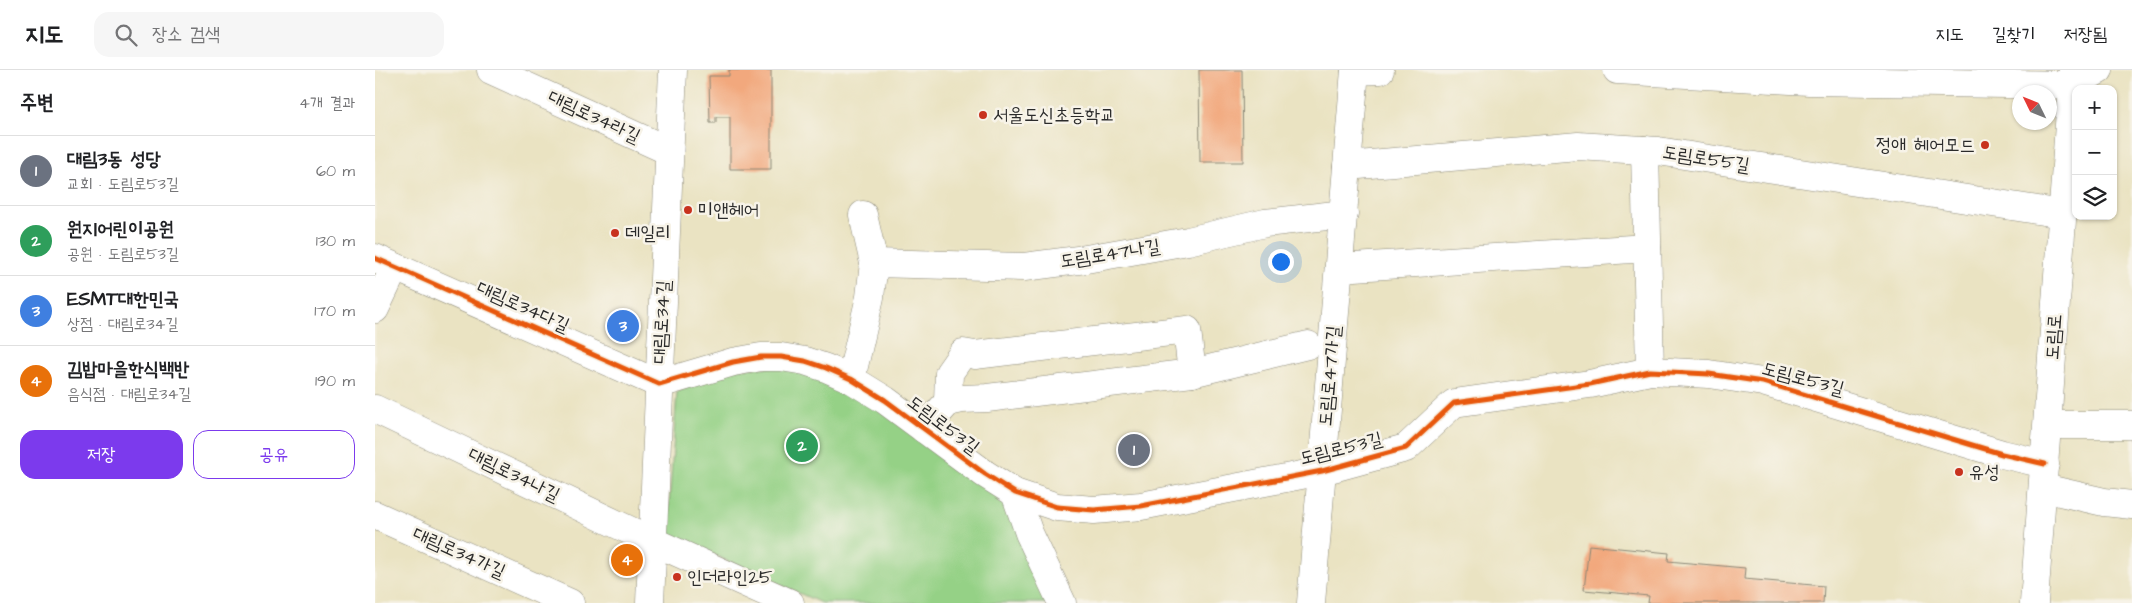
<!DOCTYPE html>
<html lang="ko">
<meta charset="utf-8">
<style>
:root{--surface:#fff;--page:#f6f6f6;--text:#202124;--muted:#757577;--line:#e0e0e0;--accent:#7c3aed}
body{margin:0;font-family:"Architects Daughter","Poor Story",sans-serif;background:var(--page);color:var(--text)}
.controls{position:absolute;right:15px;top:15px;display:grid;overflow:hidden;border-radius:10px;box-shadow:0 1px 4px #0004}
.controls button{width:45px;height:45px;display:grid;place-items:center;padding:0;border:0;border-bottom:1px solid var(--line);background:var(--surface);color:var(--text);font:25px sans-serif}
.compass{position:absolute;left:1637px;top:15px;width:45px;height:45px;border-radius:50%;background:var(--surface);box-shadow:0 1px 4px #0004;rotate:313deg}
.you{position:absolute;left:905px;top:191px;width:18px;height:18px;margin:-12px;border:4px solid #fff;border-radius:50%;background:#1a73e8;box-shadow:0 0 0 8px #1a73e833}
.badge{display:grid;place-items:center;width:32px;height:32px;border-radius:50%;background:var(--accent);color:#fff;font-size:16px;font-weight:700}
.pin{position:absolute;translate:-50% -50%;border:2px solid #fff;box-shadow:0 1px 5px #0006}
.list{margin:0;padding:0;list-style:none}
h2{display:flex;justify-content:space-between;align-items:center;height:65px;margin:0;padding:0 20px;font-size:21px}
h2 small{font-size:16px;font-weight:400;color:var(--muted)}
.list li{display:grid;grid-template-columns:32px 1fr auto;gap:15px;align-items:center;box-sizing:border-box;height:70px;padding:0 20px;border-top:1px solid var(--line)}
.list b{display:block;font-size:19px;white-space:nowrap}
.list p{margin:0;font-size:16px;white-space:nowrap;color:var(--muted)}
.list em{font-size:16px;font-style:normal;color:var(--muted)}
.actions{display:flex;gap:10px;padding:15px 20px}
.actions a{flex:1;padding:11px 0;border:1px solid var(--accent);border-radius:15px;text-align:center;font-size:18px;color:var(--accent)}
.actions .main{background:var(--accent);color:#fff}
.icon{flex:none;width:28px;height:28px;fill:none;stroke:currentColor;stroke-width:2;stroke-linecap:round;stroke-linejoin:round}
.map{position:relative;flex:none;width:1757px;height:533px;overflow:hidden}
header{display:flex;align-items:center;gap:30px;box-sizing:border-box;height:70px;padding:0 25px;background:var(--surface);border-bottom:1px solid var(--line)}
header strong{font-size:24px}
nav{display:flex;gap:28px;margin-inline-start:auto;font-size:18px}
.search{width:350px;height:45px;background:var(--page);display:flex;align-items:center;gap:12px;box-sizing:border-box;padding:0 18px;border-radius:15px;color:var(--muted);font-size:19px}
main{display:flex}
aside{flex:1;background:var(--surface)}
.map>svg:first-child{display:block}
</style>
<header>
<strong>지도</strong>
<div class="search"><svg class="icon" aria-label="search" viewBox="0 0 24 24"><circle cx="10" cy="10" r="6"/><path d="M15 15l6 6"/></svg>장소 검색</div>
<nav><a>지도</a><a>길찾기</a><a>저장됨</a></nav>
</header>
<main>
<aside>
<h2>주변<small>4개 결과</small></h2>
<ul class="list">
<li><span class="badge" style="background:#6b7280">1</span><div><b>대림3동 성당</b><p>교회 · 도림로53길</p></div><em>60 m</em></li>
<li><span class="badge" style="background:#2e9e5b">2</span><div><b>원지어린이공원</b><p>공원 · 도림로53길</p></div><em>130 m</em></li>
<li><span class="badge" style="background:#3f7fe0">3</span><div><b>ESMT대한민국</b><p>상점 · 대림로34길</p></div><em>170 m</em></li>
<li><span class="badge" style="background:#e8710a">4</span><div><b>김밥마을한식백반</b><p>음식점 · 대림로34길</p></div><em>190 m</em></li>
</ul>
<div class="actions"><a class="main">저장</a><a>공유</a></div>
</aside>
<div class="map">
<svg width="1757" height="533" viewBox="0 0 1757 533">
<rect width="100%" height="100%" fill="#f7f3e8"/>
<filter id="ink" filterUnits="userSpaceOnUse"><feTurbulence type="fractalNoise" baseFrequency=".02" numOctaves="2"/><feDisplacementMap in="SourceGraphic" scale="10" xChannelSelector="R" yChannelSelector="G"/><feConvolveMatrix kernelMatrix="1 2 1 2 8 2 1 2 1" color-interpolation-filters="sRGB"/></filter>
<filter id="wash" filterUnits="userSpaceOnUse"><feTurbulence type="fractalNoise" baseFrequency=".0096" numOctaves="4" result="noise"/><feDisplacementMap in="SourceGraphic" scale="20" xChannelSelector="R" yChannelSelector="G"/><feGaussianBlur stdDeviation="1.12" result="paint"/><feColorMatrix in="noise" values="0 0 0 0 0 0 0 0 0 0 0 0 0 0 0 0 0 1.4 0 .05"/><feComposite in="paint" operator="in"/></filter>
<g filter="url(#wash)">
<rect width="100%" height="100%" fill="#eae3c2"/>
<!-- green -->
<path fill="#95d186" stroke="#607e58" d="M 416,296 L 473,317 L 631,430 L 679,533 L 446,533 L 292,464 L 302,322 L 358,299 Z"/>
<g id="blocks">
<!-- building -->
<g fill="#f2a87d">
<path d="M 354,0 L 396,0 L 396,99 L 355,99 L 355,47 L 341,47 L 341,53 L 335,53 L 334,6 L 354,6 Z"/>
<path d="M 824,0 L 867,0 L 868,92 L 825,92 Z"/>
<path d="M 1214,475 L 1294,483 L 1293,491 L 1370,498 L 1369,509 L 1449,516 L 1448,533 L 1273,533 L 1274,526 L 1209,520 Z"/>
</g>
</g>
</g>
<g filter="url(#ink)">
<use href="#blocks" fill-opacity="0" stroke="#8a8776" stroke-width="1"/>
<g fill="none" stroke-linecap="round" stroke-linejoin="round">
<!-- minor casing -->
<g stroke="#8a8776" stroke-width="29">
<g id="minor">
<path d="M 116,0 L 294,81"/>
<path d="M 1242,0 L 1434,11 L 1697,15 L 1724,0"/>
<path d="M 980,1 L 1005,0"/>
<path d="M 1270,80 L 1275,301"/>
<path d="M 972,96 L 1203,76 L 1283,81 L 1688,144"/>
<path d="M 0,188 L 284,314 L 358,292 L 386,287 L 406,287 L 430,291 L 451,298 L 476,309 L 510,330 L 610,404 L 640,423 L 682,437 L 719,440 L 766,436 L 947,401 L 1031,378 L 1079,333 L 1215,314 L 1275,301 L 1334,304 L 1388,312 L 1627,384 L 1670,394"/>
<path d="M 499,193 L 649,197 L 711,189 L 813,171 L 890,153 L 969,144"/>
<path d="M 964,198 L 1272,178"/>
<path d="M 0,239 L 20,197"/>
<path d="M 476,309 L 495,227 L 499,193 L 488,145"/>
<path d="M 573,332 L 574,303 L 588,283 L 600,285 L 812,260 L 817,303"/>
<path d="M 0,339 L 277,471 L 415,533"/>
<path d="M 1673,355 L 1757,355"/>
<path d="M 549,359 L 573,332 L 587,329 L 612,328 L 817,303 L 933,275"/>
<path d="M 1668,418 L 1729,432 L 1757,435"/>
<path d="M 640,423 L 654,463 L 687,533"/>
<path d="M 0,445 L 195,533"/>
<path d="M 275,533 L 298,0"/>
<path d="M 936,533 L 980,0"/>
<path d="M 1659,533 L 1698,0"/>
</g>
</g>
<!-- minor -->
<use href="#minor" stroke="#fff" stroke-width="28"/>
<!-- cycleway casing -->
<g stroke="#f7f3e8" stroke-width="8">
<path id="cycleway" d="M 0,188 L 284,314 L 358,292 L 386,287 L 406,287 L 430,291 L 451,298 L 476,309 L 510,330 L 610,404 L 640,423 L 682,437 L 719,440 L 766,436 L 947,401 L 1031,378 L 1079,333 L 1215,314 L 1275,301 L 1334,304 L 1388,312 L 1627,384 L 1670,394"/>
</g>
<!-- cycleway -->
<use href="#cycleway" stroke="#e8590c" stroke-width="5"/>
</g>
</g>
<!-- markers -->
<g fill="#c8321e" stroke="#f7f3e8" stroke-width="2">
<circle cx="608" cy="45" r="5"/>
<circle cx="1610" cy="75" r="5"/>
<circle cx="313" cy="140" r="5"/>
<circle cx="240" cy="163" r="5"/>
<circle cx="1584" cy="402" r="5"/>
<circle cx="302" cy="507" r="5"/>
</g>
<g text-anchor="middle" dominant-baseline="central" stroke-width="5" stroke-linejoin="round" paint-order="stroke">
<!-- poi labels -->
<g font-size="19" fill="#2b2b2b" stroke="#f7f3e8" text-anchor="start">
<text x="618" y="45">서울도신초등학교</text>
<text x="1600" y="75" text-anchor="end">정애 헤어모드</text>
<text x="323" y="140">미앤헤어</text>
<text x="250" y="163">데일리</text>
<text x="1594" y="402">유성</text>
<text x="312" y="507">인더라인25</text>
</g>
<!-- street labels -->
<g font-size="19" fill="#2b2b2b" stroke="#f7f3e8">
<text transform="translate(219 47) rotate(25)">대림로34라길</text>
<text transform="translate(1331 89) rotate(9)">도림로55길</text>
<text transform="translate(735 184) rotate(-9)">도림로47나길</text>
<text transform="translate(148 237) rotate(24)">대림로34다길</text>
<text transform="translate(287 252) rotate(-87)">대림로34길</text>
<text transform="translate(1679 267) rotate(-86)">도림로</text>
<text transform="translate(955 306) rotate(-85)">도림로47가길</text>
<text transform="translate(1428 309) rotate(15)">도림로53길</text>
<text transform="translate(568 355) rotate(37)">도림로53길</text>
<text transform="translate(966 379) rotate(-14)">도림로53길</text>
<text transform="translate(139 405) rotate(26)">대림로34나길</text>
<text transform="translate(84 483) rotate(24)">대림로34가길</text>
</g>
</g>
</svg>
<div class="controls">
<button>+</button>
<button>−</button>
<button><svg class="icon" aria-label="layers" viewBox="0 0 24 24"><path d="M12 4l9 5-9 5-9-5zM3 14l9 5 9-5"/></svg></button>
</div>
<svg class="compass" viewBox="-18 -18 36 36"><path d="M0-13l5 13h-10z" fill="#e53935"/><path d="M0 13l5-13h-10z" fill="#757577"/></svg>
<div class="you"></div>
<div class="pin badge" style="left:759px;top:380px;background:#6b7280">1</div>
<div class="pin badge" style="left:427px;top:376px;background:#2e9e5b">2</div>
<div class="pin badge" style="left:248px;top:256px;background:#3f7fe0">3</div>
<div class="pin badge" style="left:252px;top:490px;background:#e8710a">4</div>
</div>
</main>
